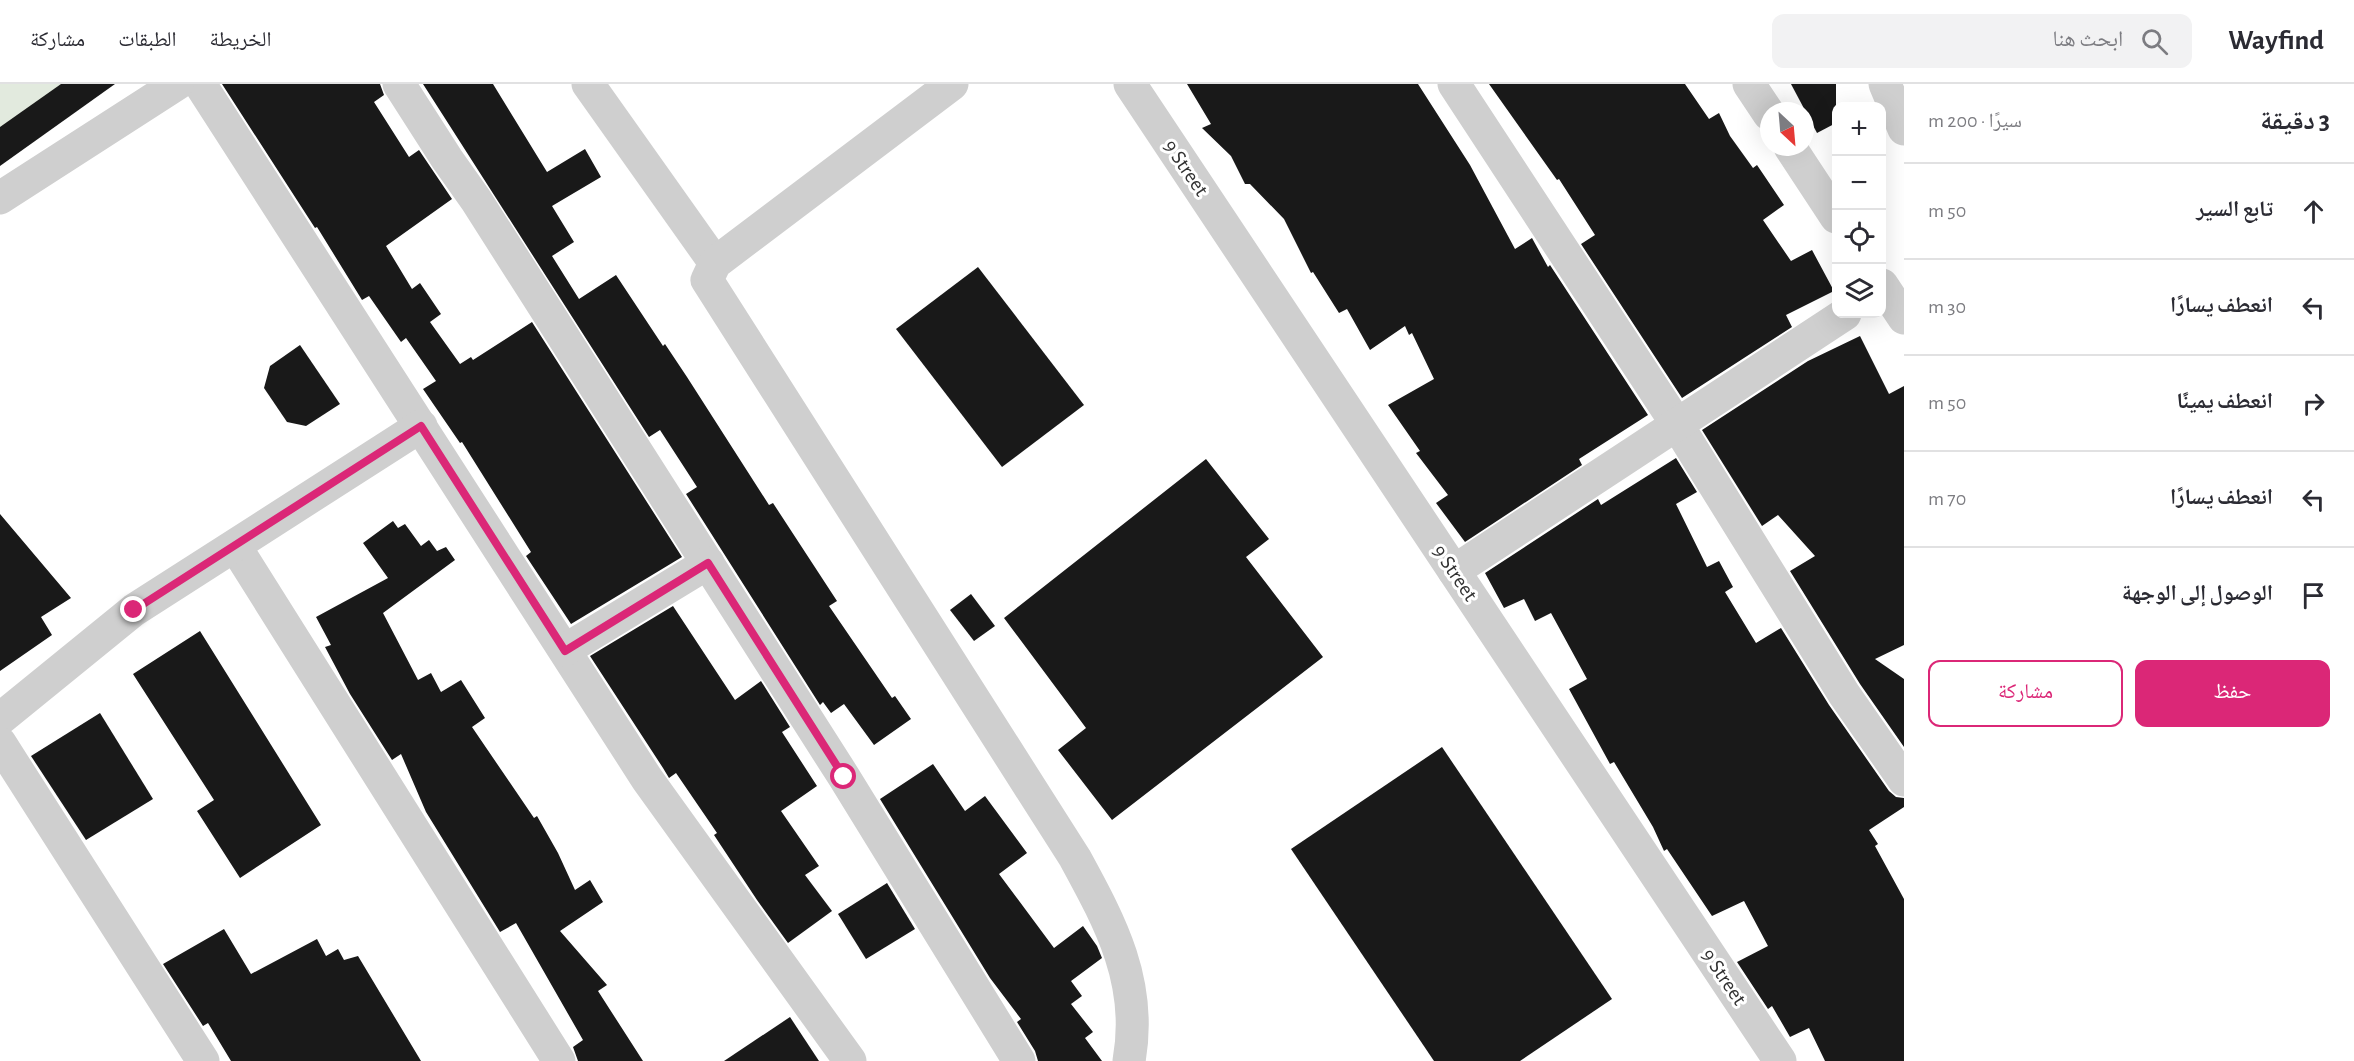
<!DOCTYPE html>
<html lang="ar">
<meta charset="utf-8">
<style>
:root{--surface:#fff;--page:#f2f2f3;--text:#2b2b33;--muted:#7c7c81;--line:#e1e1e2;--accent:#db2777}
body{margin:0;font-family:"Alegreya Sans","Noto Naskh Arabic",sans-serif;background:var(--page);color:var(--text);direction:rtl}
.controls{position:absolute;right:18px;top:18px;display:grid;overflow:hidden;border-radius:12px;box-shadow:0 6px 24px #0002}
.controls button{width:54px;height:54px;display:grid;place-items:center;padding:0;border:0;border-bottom:2px solid var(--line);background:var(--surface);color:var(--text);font:30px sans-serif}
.compass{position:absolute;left:1760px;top:18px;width:54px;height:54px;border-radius:50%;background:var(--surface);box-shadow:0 6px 24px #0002;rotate:154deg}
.stop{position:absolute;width:18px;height:18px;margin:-14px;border:4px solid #db2777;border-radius:50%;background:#fff}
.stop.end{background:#db2777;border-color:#fff;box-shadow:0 2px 6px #0008}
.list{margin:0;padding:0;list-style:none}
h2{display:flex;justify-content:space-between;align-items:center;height:78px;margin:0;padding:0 24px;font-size:26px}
h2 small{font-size:20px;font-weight:400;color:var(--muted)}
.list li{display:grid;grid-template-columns:39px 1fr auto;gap:18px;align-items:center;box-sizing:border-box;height:96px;padding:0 24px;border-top:2px solid var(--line)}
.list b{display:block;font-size:22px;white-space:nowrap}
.list em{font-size:20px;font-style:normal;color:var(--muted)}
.actions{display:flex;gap:12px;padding:18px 24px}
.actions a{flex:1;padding:14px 0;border:2px solid var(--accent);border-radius:12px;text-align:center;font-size:21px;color:var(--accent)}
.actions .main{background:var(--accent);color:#fff}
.icon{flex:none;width:33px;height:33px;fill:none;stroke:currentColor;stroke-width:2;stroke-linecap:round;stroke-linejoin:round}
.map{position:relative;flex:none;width:1904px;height:977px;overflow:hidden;direction:ltr}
header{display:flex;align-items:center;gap:36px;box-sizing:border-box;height:84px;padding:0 30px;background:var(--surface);border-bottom:2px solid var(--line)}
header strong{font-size:28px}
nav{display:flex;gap:33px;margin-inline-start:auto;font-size:21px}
.search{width:420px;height:54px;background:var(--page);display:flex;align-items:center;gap:15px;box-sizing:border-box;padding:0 21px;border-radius:12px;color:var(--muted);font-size:22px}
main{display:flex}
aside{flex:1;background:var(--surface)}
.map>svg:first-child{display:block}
</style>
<header>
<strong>Wayfind</strong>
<div class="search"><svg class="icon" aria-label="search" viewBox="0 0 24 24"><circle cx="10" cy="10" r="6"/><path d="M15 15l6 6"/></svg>ابحث هنا</div>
<nav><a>الخريطة</a><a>الطبقات</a><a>مشاركة</a></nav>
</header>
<main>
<aside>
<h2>3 دقيقة<small>سيرًا · 200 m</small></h2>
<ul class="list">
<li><svg class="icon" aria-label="ahead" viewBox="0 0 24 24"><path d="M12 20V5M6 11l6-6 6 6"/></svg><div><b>تابع السير</b></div><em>50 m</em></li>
<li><svg class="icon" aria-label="left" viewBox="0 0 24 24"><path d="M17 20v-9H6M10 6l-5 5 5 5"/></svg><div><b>انعطف يسارًا</b></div><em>30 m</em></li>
<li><svg class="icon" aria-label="right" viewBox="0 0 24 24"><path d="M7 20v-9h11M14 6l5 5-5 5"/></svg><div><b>انعطف يمينًا</b></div><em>50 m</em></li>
<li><svg class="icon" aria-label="left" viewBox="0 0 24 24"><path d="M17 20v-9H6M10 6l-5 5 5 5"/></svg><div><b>انعطف يسارًا</b></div><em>70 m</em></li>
<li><svg class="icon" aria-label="arrive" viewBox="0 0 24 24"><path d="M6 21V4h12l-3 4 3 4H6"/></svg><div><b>الوصول إلى الوجهة</b></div></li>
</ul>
<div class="actions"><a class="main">حفظ</a><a>مشاركة</a></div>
</aside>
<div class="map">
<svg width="1904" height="977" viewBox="0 0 1904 977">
<rect width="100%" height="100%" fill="#fff"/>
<!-- green -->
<path fill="#e2eade" d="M 0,0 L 64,0 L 0,44 Z"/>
<!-- building -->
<g fill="#191919">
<path d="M 61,0 L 115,0 L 0,82 L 0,43 Z"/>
<path d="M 222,0 L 380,0 L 384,11 L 374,18 L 409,73 L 419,66 L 452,115 L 386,162 L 412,205 L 420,199 L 441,230 L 430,238 L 460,280 L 471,273 L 473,276 L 532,238 L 682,473 L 571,540 L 526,472 L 531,468 L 462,358 L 460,359 L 423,305 L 436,297 L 406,254 L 401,258 L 369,212 L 362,216 L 317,143 L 315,144 Z"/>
<path d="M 423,0 L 493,0 L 547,88 L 585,65 L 601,93 L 552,122 L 574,158 L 552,172 L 579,215 L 616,191 L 663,262 L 665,260 L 687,293 L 769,421 L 773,419 L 837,517 L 829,522 L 892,614 L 895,612 L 911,635 L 874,661 L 844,620 L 831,629 L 823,618 L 820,621 L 686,410 L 697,403 L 660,346 L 649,353 Z"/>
<path d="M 1187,0 L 1418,0 L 1470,81 L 1515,165 L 1532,154 L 1548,183 L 1550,181 L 1648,331 L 1579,375 L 1582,381 L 1465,458 L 1436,419 L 1448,411 L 1416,369 L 1420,367 L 1388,321 L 1434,295 L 1412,249 L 1409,251 L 1405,242 L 1370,266 L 1347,225 L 1339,229 L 1313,188 L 1311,189 L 1284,135 L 1250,100 L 1245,100 L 1231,72 L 1202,44 L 1211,40 Z"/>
<path d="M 1489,0 L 1685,0 L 1709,35 L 1719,29 L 1730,52 L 1753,84 L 1757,81 L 1784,121 L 1763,136 L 1791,177 L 1812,166 L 1834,207 L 1786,231 L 1792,243 L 1682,314 L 1581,160 L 1595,151 L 1559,95 L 1557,96 Z"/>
<path d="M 1791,0 L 1836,0 L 1836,39 L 1817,49 Z"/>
<path d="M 978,183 L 1084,321 L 1002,383 L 896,245 Z"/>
<path d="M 1860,252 L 1889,310 L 1904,302 L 1904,561 L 1875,575 L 1904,595 L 1904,663 L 1860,600 L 1790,487 L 1815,472 L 1778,431 L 1762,442 L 1702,346 L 1808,277 Z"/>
<path d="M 300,261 L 340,320 L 306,342 L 287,338 L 264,304 L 270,282 Z"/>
<path d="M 1676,374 L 1697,408 L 1676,420 L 1707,483 L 1719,477 L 1733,503 L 1725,508 L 1756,559 L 1781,544 L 1829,621 L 1889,707 L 1896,713 L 1904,714 L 1904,723 L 1869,746 L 1878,760 L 1875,762 L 1904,815 L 1904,977 L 1825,977 L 1809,944 L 1790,953 L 1772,922 L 1768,925 L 1737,878 L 1768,862 L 1744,817 L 1712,832 L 1667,765 L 1664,767 L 1653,743 L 1614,678 L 1610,680 L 1569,605 L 1587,595 L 1551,529 L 1535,537 L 1524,515 L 1504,524 L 1485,489 L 1598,415 L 1601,421 Z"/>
<path d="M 1206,375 L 1269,455 L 1246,473 L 1323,573 L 1112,736 L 1058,666 L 1086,644 L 1004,534 Z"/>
<path d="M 0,430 L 71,514 L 41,533 L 52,551 L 0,587 Z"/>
<path d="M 393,437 L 398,444 L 405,440 L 421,462 L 429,456 L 437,467 L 446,463 L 455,476 L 383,529 L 418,596 L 431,589 L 441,608 L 461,596 L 485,634 L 472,643 L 534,734 L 537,732 L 558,769 L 575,806 L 590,796 L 603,818 L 560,847 L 607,901 L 598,907 L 643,977 L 578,977 L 573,963 L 583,956 L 516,839 L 500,848 L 426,728 L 401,670 L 392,676 L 350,610 L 325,563 L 331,561 L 316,533 L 388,494 L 363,459 Z"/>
<path d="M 971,510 L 995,542 L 974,557 L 950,526 Z"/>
<path d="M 673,522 L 735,616 L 761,597 L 790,643 L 782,648 L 817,702 L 781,727 L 819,782 L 805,791 L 832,827 L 788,859 L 757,816 L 714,751 L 717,749 L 676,689 L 669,694 L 663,684 L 590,572 Z"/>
<path d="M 200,547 L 321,741 L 240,794 L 197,727 L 214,716 L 133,590 Z"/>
<path d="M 100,629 L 153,715 L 86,756 L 31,672 Z"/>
<path d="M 1442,663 L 1612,915 L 1520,977 L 1434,977 L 1291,765 Z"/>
<path d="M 933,680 L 965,727 L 985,712 L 1027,769 L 999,790 L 1054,864 L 1083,842 L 1097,862 L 1102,874 L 1071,897 L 1082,912 L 1071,920 L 1093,948 L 1085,954 L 1102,977 L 1038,977 L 1035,967 L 1017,938 L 1021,935 L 990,894 L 880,715 Z"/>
<path d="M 887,799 L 915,845 L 866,875 L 838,830 Z"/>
<path d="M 224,845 L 251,890 L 317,855 L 326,872 L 338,865 L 344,876 L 358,872 L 421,977 L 231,977 L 208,939 L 203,942 L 163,880 Z"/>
<path d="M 790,933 L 819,977 L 724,977 Z"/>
</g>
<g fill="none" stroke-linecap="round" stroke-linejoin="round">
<!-- street -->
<g stroke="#cfcfcf" stroke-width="33">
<path d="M 200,0 L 647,695 L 850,977"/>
<path d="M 399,0 L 447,75 L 476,116 L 844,693 L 1019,977"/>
<path d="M 588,0 L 715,179"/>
<path d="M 952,0 L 715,179 L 707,196 L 1075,774 C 1111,840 1143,899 1129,977"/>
<path d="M 1130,0 L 1780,977"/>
<path d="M 1454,0 L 1676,339 L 1844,610 L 1904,696"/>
<path d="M 1749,0 L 1769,30"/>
<path d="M 1885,0 L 1904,45"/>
<path d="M 1790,63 L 1836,133"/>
<path d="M 0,114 L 177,0"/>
<path d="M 1882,201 L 1904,234"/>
<path d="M 235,462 L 559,977"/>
<path d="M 1454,487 L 1845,230"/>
<path d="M 565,566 L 708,479"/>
<path d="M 0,635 L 134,526 L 421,342"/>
<path d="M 0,659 L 203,977"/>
</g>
</g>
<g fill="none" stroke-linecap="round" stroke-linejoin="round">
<!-- route -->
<path stroke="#db2777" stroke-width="8" d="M 134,526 L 421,342 L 565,567 L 708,479 L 844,693"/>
</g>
<g text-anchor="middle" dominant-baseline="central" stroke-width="6" stroke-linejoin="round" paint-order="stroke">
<!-- street labels -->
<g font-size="21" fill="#323232" stroke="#fff">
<text transform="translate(1186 84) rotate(56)">9 Street</text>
<text transform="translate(1455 489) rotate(56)">9 Street</text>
<text transform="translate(1724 893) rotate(56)">9 Street</text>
</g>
</g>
</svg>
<div class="controls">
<button>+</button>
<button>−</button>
<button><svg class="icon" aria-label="locate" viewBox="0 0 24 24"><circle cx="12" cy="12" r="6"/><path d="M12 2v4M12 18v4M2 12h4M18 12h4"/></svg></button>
<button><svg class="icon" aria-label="layers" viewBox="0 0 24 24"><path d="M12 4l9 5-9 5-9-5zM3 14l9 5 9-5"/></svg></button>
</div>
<svg class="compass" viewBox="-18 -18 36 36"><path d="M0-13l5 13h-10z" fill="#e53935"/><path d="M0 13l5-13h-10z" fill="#7c7c81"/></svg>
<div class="stop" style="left:844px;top:693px"></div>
<div class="stop end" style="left:134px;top:526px"></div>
</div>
</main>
